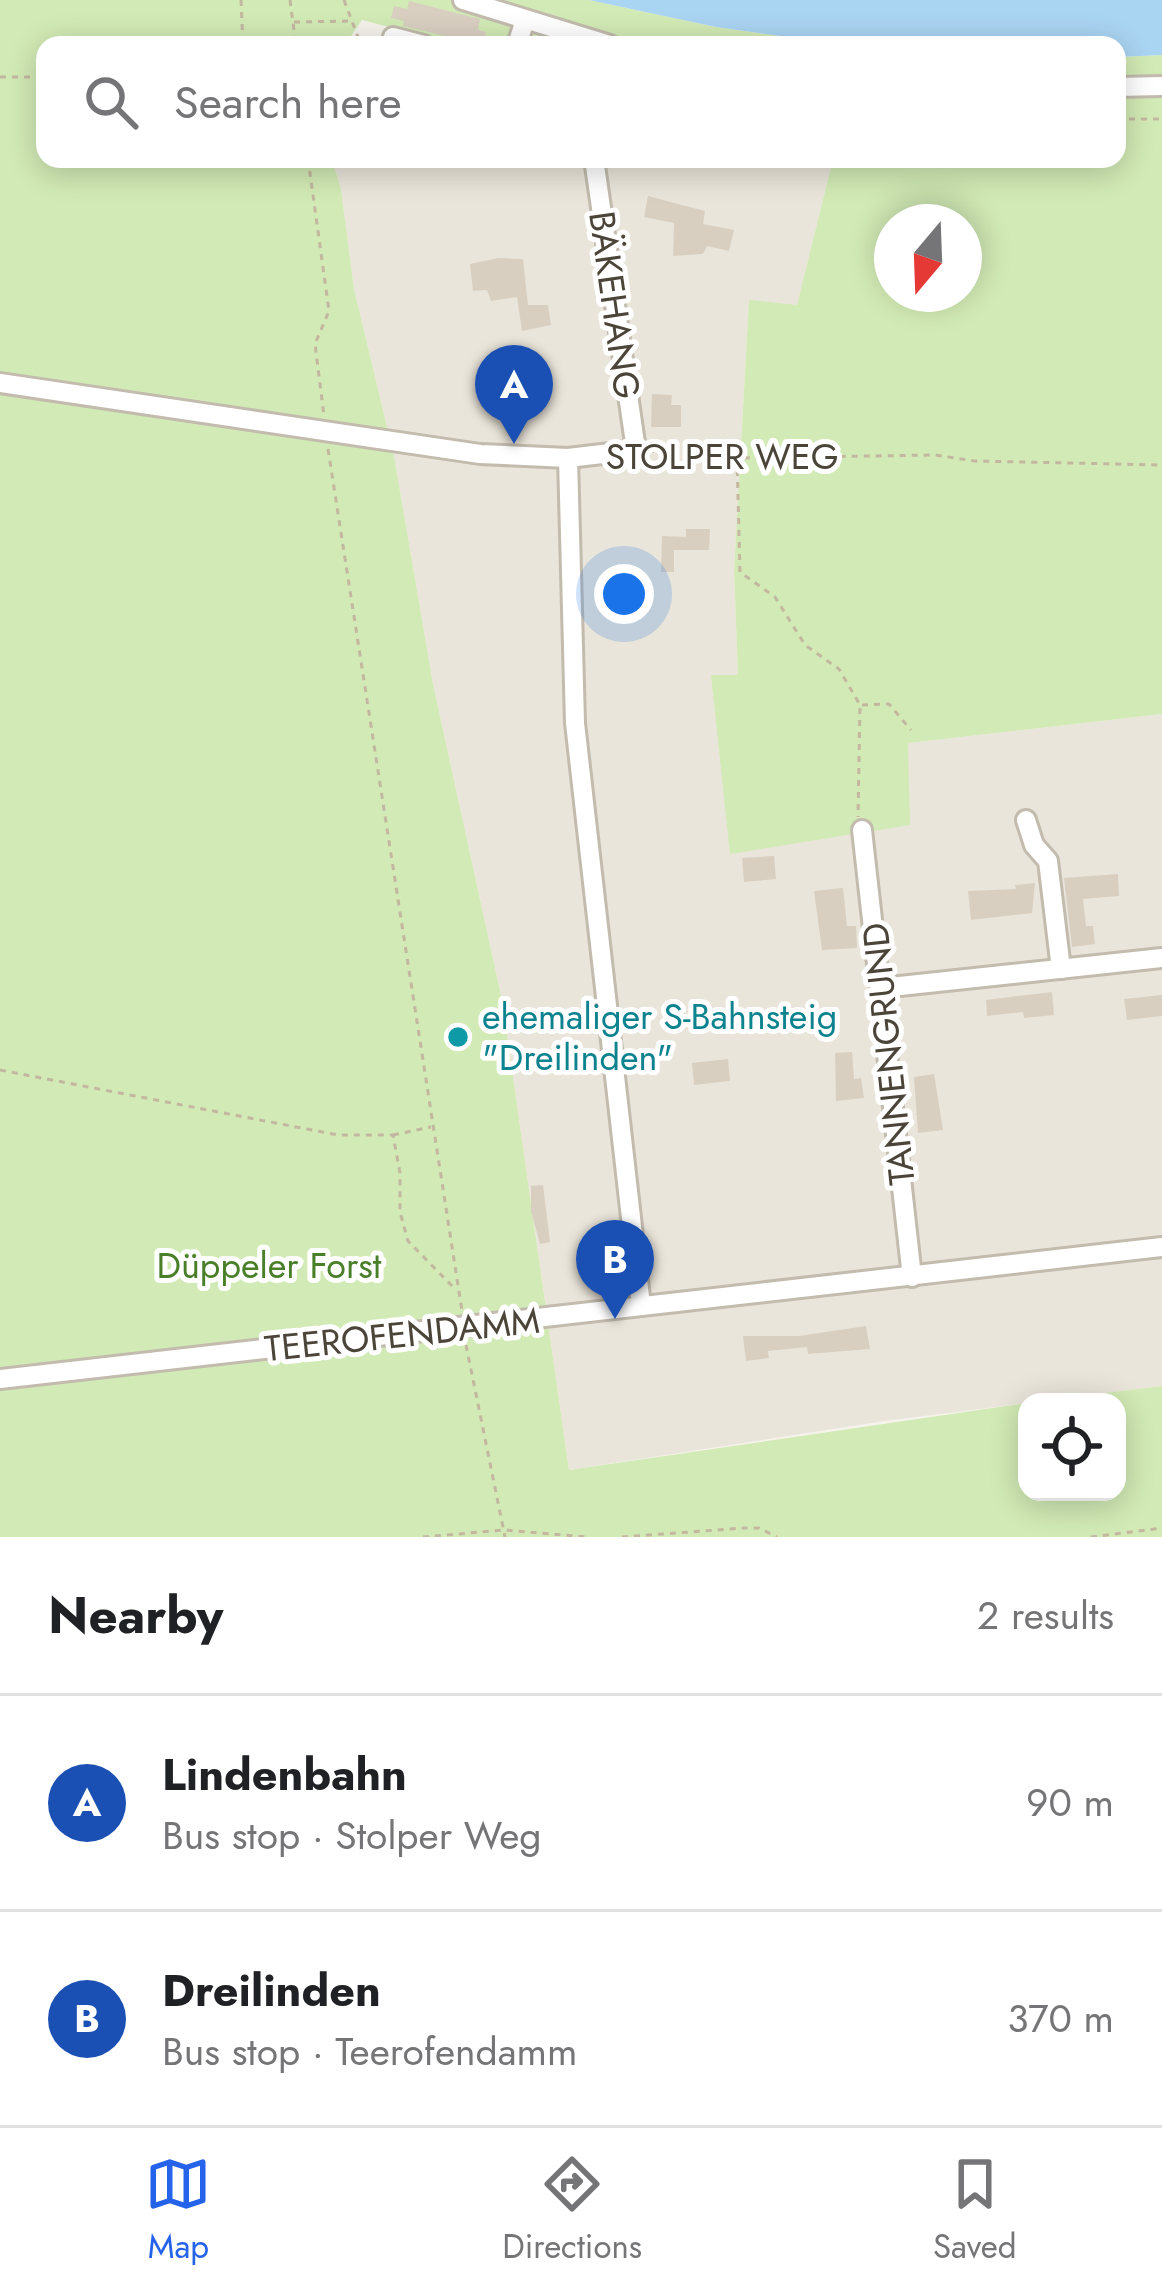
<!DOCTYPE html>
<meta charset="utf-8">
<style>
:root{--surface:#fff;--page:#f2f2f2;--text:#202124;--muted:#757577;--line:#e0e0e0;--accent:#2563eb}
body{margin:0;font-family:Jost,sans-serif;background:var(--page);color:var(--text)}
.controls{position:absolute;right:36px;bottom:36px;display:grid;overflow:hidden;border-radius:24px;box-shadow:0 6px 30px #0003}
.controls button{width:108px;height:108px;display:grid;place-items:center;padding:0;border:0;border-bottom:3px solid var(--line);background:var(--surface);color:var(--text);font:60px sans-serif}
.compass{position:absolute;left:874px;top:204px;width:108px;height:108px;border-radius:50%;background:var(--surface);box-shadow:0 6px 30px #0003;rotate:199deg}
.you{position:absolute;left:624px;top:594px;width:42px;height:42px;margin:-30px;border:9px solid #fff;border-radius:50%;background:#1a73e8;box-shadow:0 0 0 18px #1a73e833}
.badge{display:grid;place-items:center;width:78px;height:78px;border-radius:50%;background:var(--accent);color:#fff;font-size:39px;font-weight:700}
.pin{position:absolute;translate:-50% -99px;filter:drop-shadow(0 3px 6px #0008)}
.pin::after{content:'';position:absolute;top:63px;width:42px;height:36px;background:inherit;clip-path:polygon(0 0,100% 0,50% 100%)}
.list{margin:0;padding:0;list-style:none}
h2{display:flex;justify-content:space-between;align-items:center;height:156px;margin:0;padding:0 48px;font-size:51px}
h2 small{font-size:39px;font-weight:400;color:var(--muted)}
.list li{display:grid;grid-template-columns:78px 1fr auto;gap:36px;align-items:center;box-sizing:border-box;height:216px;padding:0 48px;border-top:3px solid var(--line)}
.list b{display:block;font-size:45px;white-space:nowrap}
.list p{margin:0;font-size:39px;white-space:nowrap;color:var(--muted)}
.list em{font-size:39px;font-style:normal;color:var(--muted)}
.icon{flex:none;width:66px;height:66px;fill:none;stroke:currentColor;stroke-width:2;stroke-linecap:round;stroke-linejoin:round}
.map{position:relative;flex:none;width:1162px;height:1537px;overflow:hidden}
.search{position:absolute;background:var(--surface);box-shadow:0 6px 30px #0003;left:36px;right:36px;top:36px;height:132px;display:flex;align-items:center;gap:30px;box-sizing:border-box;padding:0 42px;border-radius:24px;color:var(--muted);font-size:45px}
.sheet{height:588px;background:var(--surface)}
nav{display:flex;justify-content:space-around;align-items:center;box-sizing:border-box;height:168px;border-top:3px solid var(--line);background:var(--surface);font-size:33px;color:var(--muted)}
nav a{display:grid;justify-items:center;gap:6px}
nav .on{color:var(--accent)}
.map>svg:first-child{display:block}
</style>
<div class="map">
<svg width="1162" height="1537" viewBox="0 0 1162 1537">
<rect width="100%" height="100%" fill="#f6f3ec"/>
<!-- residential -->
<path fill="#eae5da" d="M 332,159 L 833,159 L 797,306 L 749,301 L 734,571 L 738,676 L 712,675 L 908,743 L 1162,714 L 1162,1386 L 884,1421 L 569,1470 L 502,1000 L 433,684 L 394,456 L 354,289 L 341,189 Z"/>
<!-- green -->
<g fill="#d2eab5" fill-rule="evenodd">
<path d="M 0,0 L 589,0 L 716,27 L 844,45 L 457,45 L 362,20 L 345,45 L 45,45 L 45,159 L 332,159 L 341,189 L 354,289 L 394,456 L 433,684 L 502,1000 L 569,1470 L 1027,1403 L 1027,1492 L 1117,1492 L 1117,1402 L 1032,1402 L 1162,1386 L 1162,1537 L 0,1537 Z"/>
<path d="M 1162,55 L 1162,714 L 908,743 L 910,825 L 730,854 L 711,675 L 738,675 L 734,571 L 749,300 L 797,305 L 833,159 L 1117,159 L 1117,57 ZM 892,222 L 964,222 L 964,294 L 892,294 Z"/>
</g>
<!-- water -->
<path fill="#a9d4f2" d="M 589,0 L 1162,0 L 1162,55 L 1117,57 L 1117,45 L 844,45 L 716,27 Z"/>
<!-- building -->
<g fill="#d8cfc1">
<path d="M 409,1 L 480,19 L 478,30 L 486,32 L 483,45 L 403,26 L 404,21 L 391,18 L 394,6 L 407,9 Z"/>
<path d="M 648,196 L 705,211 L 703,224 L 734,230 L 729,251 L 707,246 L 703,254 L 673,256 L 674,223 L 644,217 Z"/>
<path d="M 498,258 L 523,259 L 528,305 L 548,305 L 551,325 L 522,331 L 517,297 L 491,301 L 487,290 L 473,291 L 470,264 Z"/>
<path d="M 652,394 L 672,395 L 671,405 L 681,405 L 681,427 L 651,427 Z"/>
<path d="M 686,529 L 710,529 L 709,550 L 674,550 L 674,572 L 661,572 L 662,536 L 686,537 Z"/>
<path d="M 774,856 L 776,879 L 744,882 L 742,858 Z"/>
<path d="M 1118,874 L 1119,896 L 1083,899 L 1086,926 L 1093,926 L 1095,944 L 1072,947 L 1064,878 Z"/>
<path d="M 1035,883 L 1032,913 L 971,920 L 968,891 L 1016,889 L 1015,885 Z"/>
<path d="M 843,888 L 847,926 L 856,926 L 857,948 L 822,950 L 814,891 Z"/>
<path d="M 1052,992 L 1054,1015 L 1024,1018 L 1023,1012 L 987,1016 L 986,1000 Z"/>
<path d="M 1162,995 L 1162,1016 L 1127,1020 L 1124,999 Z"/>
<path d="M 852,1052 L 854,1079 L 861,1078 L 864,1098 L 836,1101 L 835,1053 Z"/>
<path d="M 728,1059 L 730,1081 L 694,1085 L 692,1063 Z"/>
<path d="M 934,1074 L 943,1130 L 918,1133 L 914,1077 Z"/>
<path d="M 543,1185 L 550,1242 L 540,1244 L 531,1211 L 531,1186 Z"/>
<path d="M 866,1326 L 870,1349 L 808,1354 L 807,1347 L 768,1351 L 769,1358 L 746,1361 L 743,1336 L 799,1336 Z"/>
</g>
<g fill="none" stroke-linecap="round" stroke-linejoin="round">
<!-- minor casing -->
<g stroke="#c2bbae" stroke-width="24">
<g id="minor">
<path d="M 463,0 L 610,45"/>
<path d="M 393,37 L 424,45"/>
<path d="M 517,45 L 525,20"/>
<path d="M 1117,87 L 1162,86"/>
<path d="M 0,383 L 480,454 L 568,458 L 636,450 L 594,159"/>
<path d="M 568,458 L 575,723 L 641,1306"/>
<path d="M 1026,820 L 1034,845 L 1048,861 L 1061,969"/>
<path d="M 862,830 L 912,1277"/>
<path d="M 881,988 L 1162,958"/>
<path d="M 0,1379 L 1162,1247"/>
</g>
</g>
<!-- path -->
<g stroke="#c4b79f" stroke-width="3" stroke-dasharray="6 6" stroke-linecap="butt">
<path d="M 241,0 L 243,45"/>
<path d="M 290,0 L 296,45"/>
<path d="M 344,0 L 361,45"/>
<path d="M 294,22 L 352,21"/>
<path d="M 0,77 L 45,77"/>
<path d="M 1117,119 L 1162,119"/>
<path d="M 308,159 L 329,311 L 315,344 L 324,416"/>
<path d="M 328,449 L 462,1311"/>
<path d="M 648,451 L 737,458 L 935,455 L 975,461 L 1162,465"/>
<path d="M 737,458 L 740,572 L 775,597 L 805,645 L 839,669 L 860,705 L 858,817"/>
<path d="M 862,705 L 889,704 L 911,730"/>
<path d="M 0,1070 L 338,1135 L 393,1135 L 400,1173 L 400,1212 L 408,1241 L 455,1289"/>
<path d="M 393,1135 L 431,1127"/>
<path d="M 466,1345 L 505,1537"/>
<path d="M 423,1537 L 504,1530 L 587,1537"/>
<path d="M 622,1537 L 744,1528 L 759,1528 L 777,1537"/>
<path d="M 1091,1537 L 1162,1528"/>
</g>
<!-- minor -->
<use href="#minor" stroke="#fff" stroke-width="18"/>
</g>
<!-- markers -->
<circle fill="#0f9aa8" stroke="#fff" stroke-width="4.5" cx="458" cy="1037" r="12"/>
<g text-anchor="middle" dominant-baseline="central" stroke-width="10" stroke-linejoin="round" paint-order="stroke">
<!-- street labels -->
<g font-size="36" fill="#4b4439" stroke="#fff">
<text transform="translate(615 305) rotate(82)">BÄKEHANG</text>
<text x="722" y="456">STOLPER WEG</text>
<text transform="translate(888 1054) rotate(-96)">TANNENGRUND</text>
<text transform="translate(402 1334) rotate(-6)">TEEROFENDAMM</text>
</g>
<!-- culture labels -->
<g font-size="36" fill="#0d838f" stroke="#fff" text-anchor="start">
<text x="482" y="1016">ehemaliger S-Bahnsteig<tspan x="482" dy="41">"Dreilinden"</tspan></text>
</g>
<!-- park labels -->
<g font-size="36" fill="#4a7f2a" stroke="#fff">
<text x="269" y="1265">Düppeler Forst</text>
</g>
</g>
</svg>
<div class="controls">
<button><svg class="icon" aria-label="locate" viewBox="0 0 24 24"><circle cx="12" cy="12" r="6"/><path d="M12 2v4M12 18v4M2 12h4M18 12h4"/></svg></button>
</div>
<svg class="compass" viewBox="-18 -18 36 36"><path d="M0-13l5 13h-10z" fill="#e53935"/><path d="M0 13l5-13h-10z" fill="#757577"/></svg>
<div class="you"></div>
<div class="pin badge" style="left:514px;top:444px;background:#1a4fb4">A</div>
<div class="pin badge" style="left:615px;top:1319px;background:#1a4fb4">B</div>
<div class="search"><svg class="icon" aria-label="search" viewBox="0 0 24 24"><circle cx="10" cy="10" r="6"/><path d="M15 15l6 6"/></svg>Search here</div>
</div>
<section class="sheet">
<h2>Nearby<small>2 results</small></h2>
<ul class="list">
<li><span class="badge" style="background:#1a4fb4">A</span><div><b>Lindenbahn</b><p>Bus stop · Stolper Weg</p></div><em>90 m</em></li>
<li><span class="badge" style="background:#1a4fb4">B</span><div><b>Dreilinden</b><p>Bus stop · Teerofendamm</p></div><em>370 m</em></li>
</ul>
</section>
<nav>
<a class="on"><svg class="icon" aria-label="map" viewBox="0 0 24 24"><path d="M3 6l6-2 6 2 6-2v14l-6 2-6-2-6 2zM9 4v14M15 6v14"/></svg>Map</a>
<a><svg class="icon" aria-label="directions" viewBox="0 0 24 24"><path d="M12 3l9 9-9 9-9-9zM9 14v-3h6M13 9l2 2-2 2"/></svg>Directions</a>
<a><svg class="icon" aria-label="saved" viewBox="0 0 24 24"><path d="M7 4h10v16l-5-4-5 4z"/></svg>Saved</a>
</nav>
